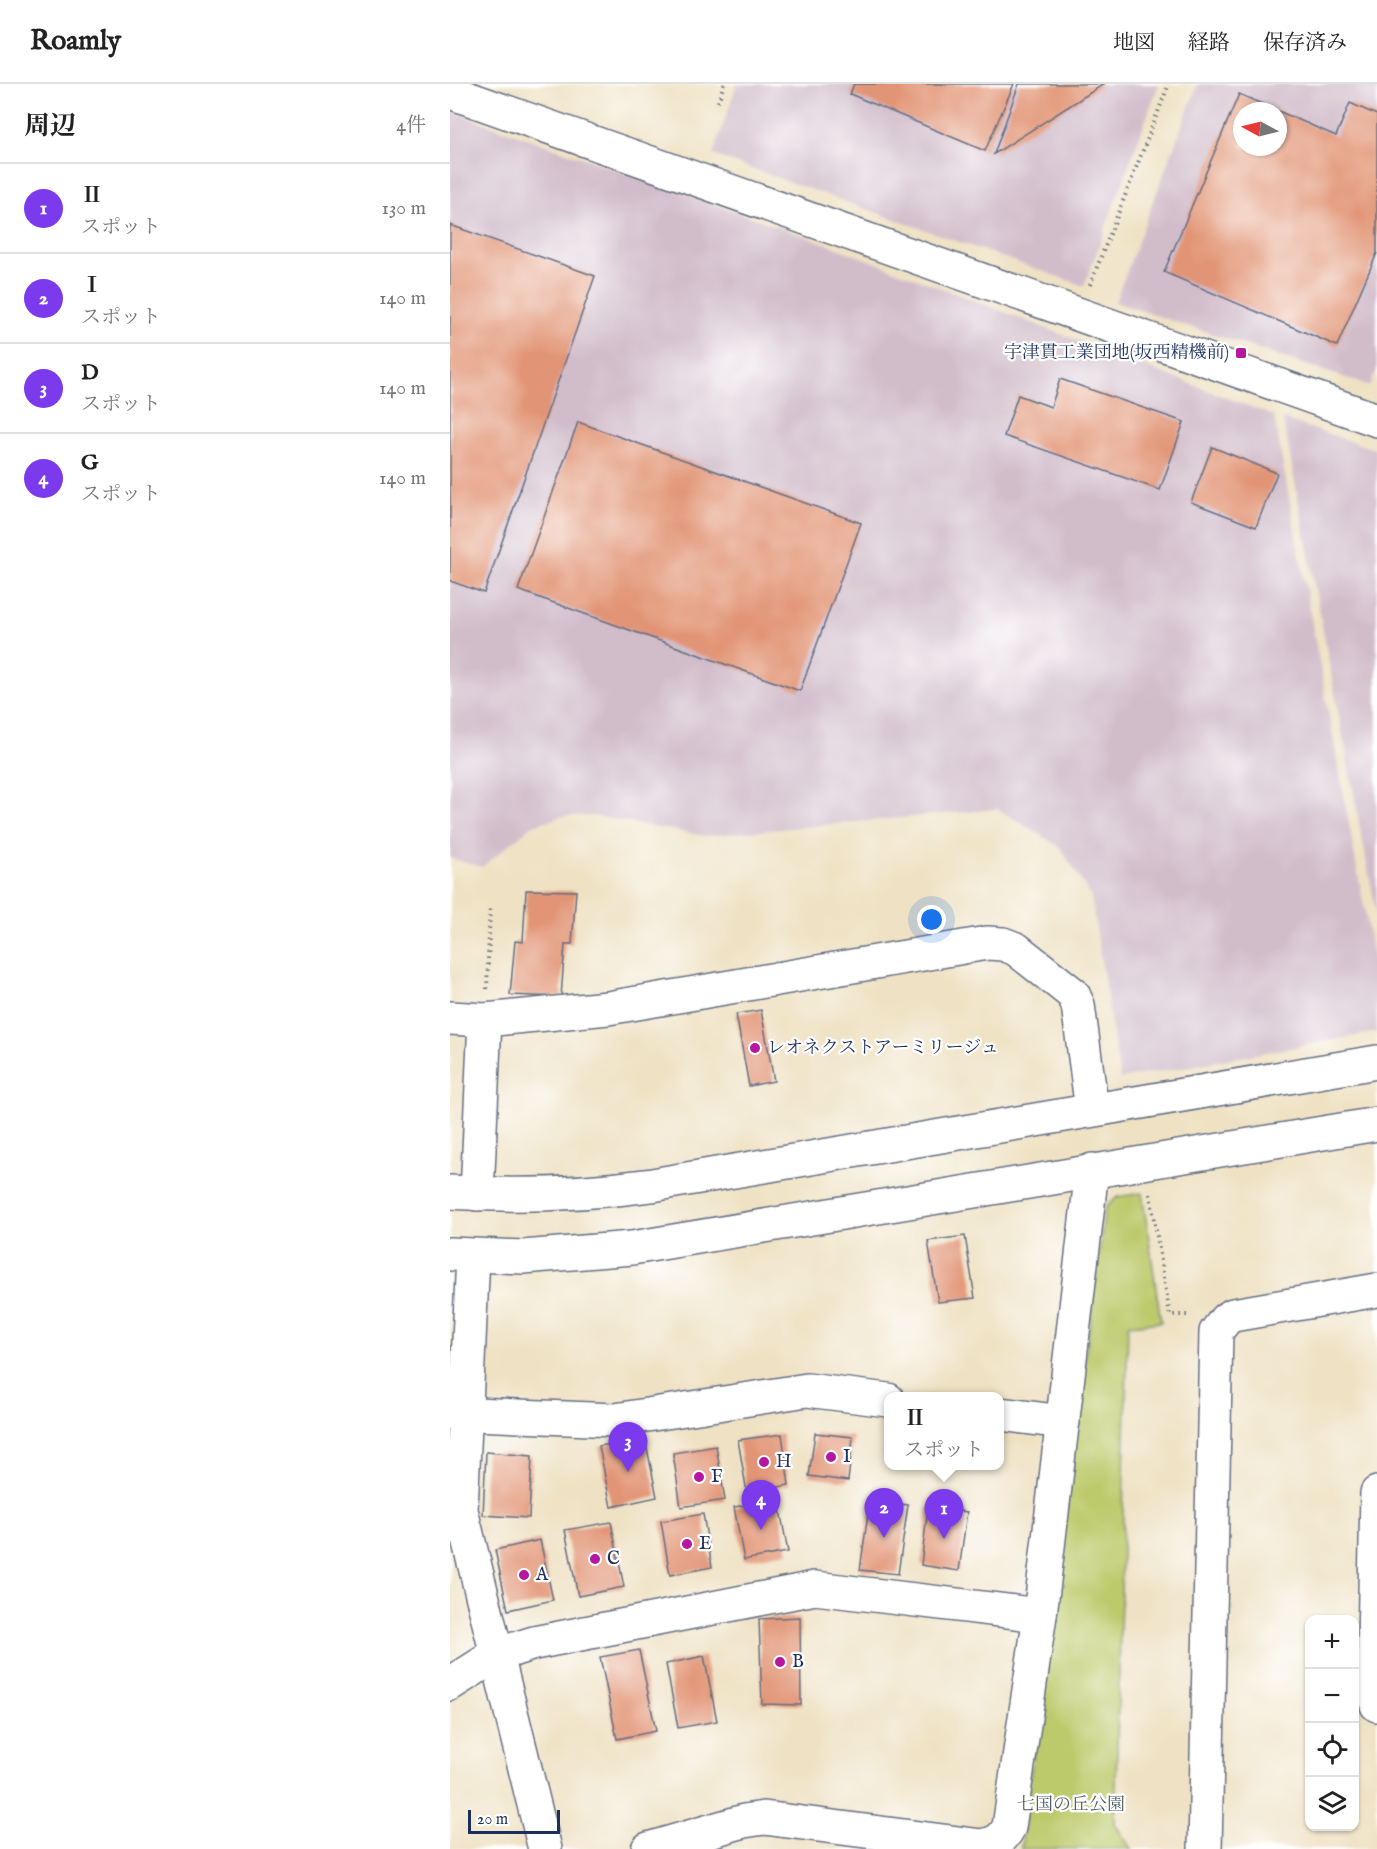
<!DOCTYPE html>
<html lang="ja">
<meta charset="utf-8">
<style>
:root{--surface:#fff;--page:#f6f6f6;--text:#222;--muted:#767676;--line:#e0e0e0;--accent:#7c3aed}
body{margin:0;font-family:"IM FELL English","Noto Serif JP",serif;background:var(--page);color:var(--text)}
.controls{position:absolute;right:18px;bottom:18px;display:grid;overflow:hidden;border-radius:12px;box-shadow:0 2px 4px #0004}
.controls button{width:54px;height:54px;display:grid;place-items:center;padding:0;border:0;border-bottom:2px solid var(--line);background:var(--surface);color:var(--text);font:30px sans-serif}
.compass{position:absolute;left:783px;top:18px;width:54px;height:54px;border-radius:50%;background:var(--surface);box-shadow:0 2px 4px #0004;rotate:277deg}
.scale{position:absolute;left:18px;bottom:15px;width:92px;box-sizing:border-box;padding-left:6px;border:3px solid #1b2f5e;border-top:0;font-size:16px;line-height:21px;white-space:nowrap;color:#1b2f5e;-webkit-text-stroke:4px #fff;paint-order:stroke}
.you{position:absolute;left:482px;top:836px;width:21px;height:21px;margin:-15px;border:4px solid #fff;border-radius:50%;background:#1a73e8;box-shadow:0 0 0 9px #1a73e833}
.badge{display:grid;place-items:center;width:39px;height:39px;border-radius:50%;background:var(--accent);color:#fff;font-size:20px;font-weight:700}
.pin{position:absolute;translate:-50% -50px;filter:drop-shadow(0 2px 3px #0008)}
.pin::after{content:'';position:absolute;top:32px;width:21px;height:18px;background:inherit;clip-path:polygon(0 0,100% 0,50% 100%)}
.popup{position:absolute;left:434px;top:1308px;width:120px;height:78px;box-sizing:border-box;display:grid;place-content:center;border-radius:12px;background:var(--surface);filter:drop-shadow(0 2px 4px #0005);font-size:20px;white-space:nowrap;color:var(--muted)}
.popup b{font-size:22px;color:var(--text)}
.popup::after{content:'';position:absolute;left:50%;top:100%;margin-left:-12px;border:12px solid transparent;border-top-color:var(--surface)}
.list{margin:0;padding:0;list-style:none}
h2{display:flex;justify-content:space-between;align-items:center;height:78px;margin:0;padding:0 24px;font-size:26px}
h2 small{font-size:20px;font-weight:400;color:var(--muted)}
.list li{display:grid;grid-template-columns:39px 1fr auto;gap:18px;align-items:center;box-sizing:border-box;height:90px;padding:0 24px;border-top:2px solid var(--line)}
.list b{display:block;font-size:22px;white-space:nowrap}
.list p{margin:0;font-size:20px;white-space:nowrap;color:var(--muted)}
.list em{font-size:20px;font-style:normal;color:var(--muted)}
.icon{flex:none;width:33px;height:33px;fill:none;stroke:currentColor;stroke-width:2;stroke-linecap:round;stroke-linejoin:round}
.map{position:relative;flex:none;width:927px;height:1765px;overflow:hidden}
header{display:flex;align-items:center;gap:36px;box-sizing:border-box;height:84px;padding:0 30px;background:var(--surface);border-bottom:2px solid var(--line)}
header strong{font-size:28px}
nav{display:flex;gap:33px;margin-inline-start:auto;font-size:21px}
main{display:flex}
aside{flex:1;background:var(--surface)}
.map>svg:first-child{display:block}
</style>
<header>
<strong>Roamly</strong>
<nav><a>地図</a><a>経路</a><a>保存済み</a></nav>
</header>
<main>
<aside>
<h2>周辺<small>4件</small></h2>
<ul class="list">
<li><span class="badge">1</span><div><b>Ⅱ</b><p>スポット</p></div><em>130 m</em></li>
<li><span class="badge">2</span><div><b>Ⅰ</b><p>スポット</p></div><em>140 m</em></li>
<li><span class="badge">3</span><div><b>D</b><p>スポット</p></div><em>140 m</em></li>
<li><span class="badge">4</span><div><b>G</b><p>スポット</p></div><em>140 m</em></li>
</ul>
</aside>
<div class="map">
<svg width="927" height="1765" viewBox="0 0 927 1765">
<rect width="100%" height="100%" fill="#fff"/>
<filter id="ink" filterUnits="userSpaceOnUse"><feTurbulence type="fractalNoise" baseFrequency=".0167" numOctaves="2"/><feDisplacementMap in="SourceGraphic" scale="12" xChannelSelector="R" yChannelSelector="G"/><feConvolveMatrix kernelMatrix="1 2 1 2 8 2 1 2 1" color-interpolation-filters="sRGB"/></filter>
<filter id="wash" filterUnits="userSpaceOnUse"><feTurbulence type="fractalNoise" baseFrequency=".008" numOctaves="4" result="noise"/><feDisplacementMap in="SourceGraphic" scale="24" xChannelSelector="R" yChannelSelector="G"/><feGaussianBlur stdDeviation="1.35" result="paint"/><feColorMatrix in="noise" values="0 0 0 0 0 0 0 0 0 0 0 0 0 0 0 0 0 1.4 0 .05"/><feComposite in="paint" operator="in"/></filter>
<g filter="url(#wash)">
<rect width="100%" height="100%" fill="#efe2c4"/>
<!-- industrial -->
<g fill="#d1bdca" fill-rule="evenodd">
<path d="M 287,0 L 709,0 L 634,202 L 263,71 Z"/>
<path d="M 748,0 L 927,0 L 927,286 L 920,302 L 665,218 ZM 792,27 L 828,27 L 828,63 L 792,63 Z"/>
<path d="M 0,27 L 377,160 L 824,332 L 927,893 L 927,948 L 670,995 L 641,813 L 611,764 L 548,725 L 255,752 L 143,732 L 114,732 L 83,741 L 32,783 L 0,774 Z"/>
<path d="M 833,335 L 927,366 L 927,833 Z"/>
</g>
<!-- green -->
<path fill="#bdca6c" stroke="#6c7c65" stroke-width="1.5" d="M 692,1109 L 711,1238 L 678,1241 L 665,1740 L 681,1765 L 571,1765 L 655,1124 L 667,1113 Z"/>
<g id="blocks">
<!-- building -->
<g fill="#e29576" fill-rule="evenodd">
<path d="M 404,0 L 564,0 L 535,67 L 400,10 Z"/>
<path d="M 569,0 L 654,0 L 544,70 Z"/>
<path d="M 789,10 L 886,52 L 900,19 L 927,31 L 927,169 L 887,262 L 714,188 ZM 792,27 L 828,27 L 828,63 L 792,63 Z"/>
<path d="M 0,141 L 145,192 L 34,509 L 0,497 Z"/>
<path d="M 610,295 L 734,338 L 710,406 L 554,352 L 568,311 L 601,323 Z"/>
<path d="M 128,338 L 411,439 L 350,607 L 68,506 Z"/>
<path d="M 762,363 L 827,389 L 806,443 L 741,418 Z"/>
<path d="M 76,806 L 126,807 L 122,860 L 115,860 L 111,913 L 60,911 L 65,857 L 73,858 Z"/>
<path d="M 311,926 L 324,997 L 299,1002 L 286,930 Z"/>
<path d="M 515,1152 L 525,1214 L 488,1218 L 478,1157 Z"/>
<path d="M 365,1349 L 403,1353 L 398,1397 L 359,1392 Z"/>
<path d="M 332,1350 L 339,1401 L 297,1409 L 288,1356 Z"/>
<path d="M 195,1354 L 207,1413 L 161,1423 L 149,1362 Z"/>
<path d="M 266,1362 L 275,1416 L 231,1423 L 223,1369 Z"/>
<path d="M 36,1368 L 82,1372 L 79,1434 L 33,1431 Z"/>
<path d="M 328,1415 L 338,1468 L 294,1476 L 284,1423 Z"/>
<path d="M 420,1416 L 458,1421 L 448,1490 L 410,1486 Z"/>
<path d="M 478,1423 L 517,1428 L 509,1487 L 471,1481 Z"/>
<path d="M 253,1430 L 262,1483 L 220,1491 L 211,1437 Z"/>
<path d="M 161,1438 L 174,1503 L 128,1512 L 115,1446 Z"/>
<path d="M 90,1456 L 103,1516 L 58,1526 L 45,1466 Z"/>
<path d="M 350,1533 L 351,1621 L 312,1620 L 309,1535 Z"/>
<path d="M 189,1566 L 206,1647 L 167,1655 L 150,1573 Z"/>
<path d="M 254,1572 L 267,1637 L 228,1644 L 216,1580 Z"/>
</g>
</g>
</g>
<g filter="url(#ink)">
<use href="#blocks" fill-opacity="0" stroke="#656e82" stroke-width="1.5"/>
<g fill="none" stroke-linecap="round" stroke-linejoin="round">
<!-- minor casing -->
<g stroke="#656e82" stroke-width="36">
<g id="minor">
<path d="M 0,8 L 927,336"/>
<path d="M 0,934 L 35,936 L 158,924 L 537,859 L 553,860 L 566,865 L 623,910 L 628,921 L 642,1026"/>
<path d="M 0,1108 C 68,1113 134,1110 202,1101 L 927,978"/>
<path d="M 27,1110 L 35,936"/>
<path d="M 0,1170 L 73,1173 L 182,1164 L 927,1040"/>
<path d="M 23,1172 L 11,1426 L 95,1765"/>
<path d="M 0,1329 L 165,1336 L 357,1306 L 438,1316"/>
<path d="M 550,1330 L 613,1338"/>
<path d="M 927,1409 L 923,1609 L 927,1621"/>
<path d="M 0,1600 L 46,1571 L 84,1559 L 365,1504 L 590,1531"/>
<path d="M 198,1765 L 294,1737 L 314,1734 L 532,1762 C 546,1759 553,1755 559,1743 L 590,1531 L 642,1086"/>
<path d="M 755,1765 L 766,1248 L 776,1235 L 783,1231 L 927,1206"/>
</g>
</g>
<!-- path -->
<g stroke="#656e82" stroke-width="4" stroke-dasharray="1.5 4.5" stroke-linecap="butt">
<path d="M 268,18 L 274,0"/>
<path d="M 640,201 L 719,0"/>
<path d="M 37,905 L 40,822"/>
<path d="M 700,1110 L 720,1231 L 740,1231"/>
</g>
<!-- minor -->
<use href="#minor" stroke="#fff" stroke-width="33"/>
</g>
</g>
<!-- markers -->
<g fill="#b5179e" stroke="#fff" stroke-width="2">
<rect x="785" y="263" width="12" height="12" rx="3"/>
<circle cx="305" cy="964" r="6"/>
<circle cx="381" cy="1373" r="6"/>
<circle cx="314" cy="1378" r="6"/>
<circle cx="249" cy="1393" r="6"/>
<circle cx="237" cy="1460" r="6"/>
<circle cx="145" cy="1475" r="6"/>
<circle cx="74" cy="1491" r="6"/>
<circle cx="330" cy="1578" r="6"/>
</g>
<g text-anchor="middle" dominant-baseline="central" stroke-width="4.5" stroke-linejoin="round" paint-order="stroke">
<!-- poi labels -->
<g font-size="18" fill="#1b2f5e" stroke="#fff" text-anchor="start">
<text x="779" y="269" text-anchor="end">宇津貫工業団地(坂西精機前)</text>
<text x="317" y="964">レオネクストアーミリージュ</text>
<text x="393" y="1373">I</text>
<text x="326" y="1378">H</text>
<text x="261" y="1393">F</text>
<text x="249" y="1460">E</text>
<text x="157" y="1475">C</text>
<text x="86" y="1491">A</text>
<text x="342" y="1578">B</text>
</g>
<!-- park labels -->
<g font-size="18" fill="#4c5e62" stroke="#fff">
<text x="621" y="1721">七国の丘公園</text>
</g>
</g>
</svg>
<div class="controls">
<button>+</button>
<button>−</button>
<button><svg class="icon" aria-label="locate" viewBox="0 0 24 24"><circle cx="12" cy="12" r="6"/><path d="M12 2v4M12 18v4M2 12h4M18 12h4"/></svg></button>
<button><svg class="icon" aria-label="layers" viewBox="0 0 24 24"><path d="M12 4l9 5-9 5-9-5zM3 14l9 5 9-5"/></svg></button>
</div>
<svg class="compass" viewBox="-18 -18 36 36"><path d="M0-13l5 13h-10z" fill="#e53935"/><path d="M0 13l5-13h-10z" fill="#767676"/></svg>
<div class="scale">20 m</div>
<div class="you"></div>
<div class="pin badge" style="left:494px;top:1455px">1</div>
<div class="popup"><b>Ⅱ</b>スポット</div>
<div class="pin badge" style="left:434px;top:1454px">2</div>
<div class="pin badge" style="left:178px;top:1388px">3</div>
<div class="pin badge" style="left:311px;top:1446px">4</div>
</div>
</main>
